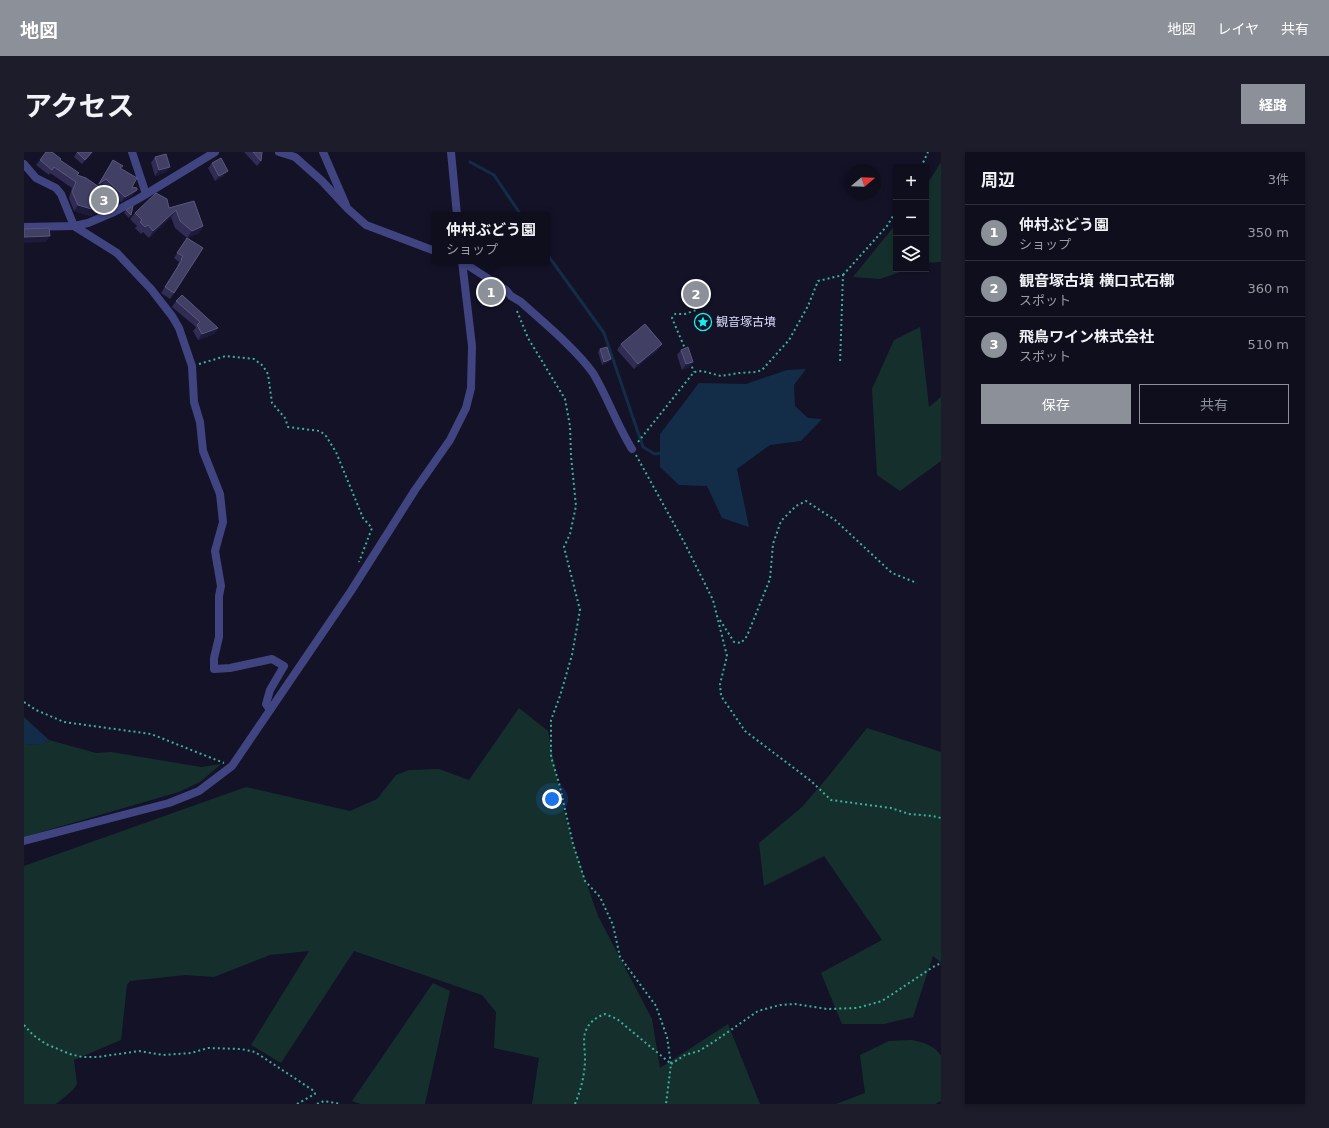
<!DOCTYPE html>
<html lang="ja">
<meta charset="utf-8">
<style>
:root{--surface:#0e0e1d;--page:#1c1c2a;--text:#f1f3f6;--muted:#9b9ca4;--line:#2e2e3b;--accent:#8c9099}
body{margin:0;font-family:"DejaVu Sans","Noto Sans JP",sans-serif;background:var(--page);color:var(--text)}
.controls{position:absolute;right:12px;top:12px;display:grid;overflow:hidden;border-radius:0px;box-shadow:0 2px 6px #0003}
.controls button{width:36px;height:36px;display:grid;place-items:center;padding:0;border:0;border-bottom:1px solid var(--line);background:var(--surface);color:var(--text);font:20px sans-serif}
.compass{position:absolute;left:821px;top:12px;width:36px;height:36px;border-radius:50%;background:var(--surface);box-shadow:0 2px 6px #0003;rotate:71deg}
.you{position:absolute;left:528px;top:647px;width:14px;height:14px;margin:-10px;border:3px solid #fff;border-radius:50%;background:#1a73e8;box-shadow:0 0 0 6px #1a73e833}
.badge{display:grid;place-items:center;width:26px;height:26px;border-radius:50%;background:var(--accent);color:#fff;font-size:13px;font-weight:700}
.pin{position:absolute;translate:-50% -50%;border:2px solid #fff;box-shadow:0 1px 4px #0006}
.popup{position:absolute;left:408px;top:60px;width:118px;height:52px;box-sizing:border-box;display:grid;place-content:center;border-radius:0px;background:var(--surface);filter:drop-shadow(0 1px 3px #0005);font-size:13px;white-space:nowrap;color:var(--muted)}
.popup b{font-size:15px;color:var(--text)}
.popup::after{content:'';position:absolute;left:50%;top:100%;margin-left:-8px;border:8px solid transparent;border-top-color:var(--surface)}
.list{margin:0;padding:0;list-style:none}
h2{display:flex;justify-content:space-between;align-items:center;height:52px;margin:0;padding:0 16px;font-size:17px}
h2 small{font-size:13px;font-weight:400;color:var(--muted)}
.list li{display:grid;grid-template-columns:26px 1fr auto;gap:12px;align-items:center;box-sizing:border-box;height:56px;padding:0 16px;border-top:1px solid var(--line)}
.list b{display:block;font-size:15px;white-space:nowrap}
.list p{margin:0;font-size:13px;white-space:nowrap;color:var(--muted)}
.list em{font-size:13px;font-style:normal;color:var(--muted)}
.actions{display:flex;gap:8px;padding:12px 16px}
.actions a{flex:1;padding:9px 0;border:1px solid var(--accent);border-radius:0px;text-align:center;font-size:14px;color:var(--accent)}
.actions .main{background:var(--accent);color:#fff}
.icon{flex:none;width:22px;height:22px;fill:none;stroke:currentColor;stroke-width:2;stroke-linecap:round;stroke-linejoin:round}
.map{position:relative;flex:none;width:917px;height:952px;overflow:hidden;border-radius:0px}
header{display:flex;align-items:center;gap:24px;box-sizing:border-box;height:56px;padding:0 20px;background:var(--accent);color:#fff}
header strong{font-size:19px}
nav{display:flex;gap:22px;margin-inline-start:auto;font-size:14px}
.intro{display:flex;align-items:center;justify-content:space-between;box-sizing:border-box;height:96px;padding:0 24px}
h1{margin:0;font-size:28px}
.button{padding:10px 18px;border-radius:0px;background:var(--accent);color:#fff;font-size:14px;font-weight:700}
main{display:flex;gap:24px;padding:0 24px}
aside{flex:1;background:var(--surface);border-radius:0px;box-shadow:0 2px 6px #0003}
.map>svg:first-child{display:block}
</style>
<header>
<strong>地図</strong>
<nav><a>地図</a><a>レイヤ</a><a>共有</a></nav>
</header>
<div class="intro"><h1>アクセス</h1><a class="button">経路</a></div>
<main>
<div class="map">
<svg width="917" height="952" viewBox="0 0 917 952">
<rect width="100%" height="100%" fill="#131227"/>
<!-- green -->
<g fill="#15302c">
<path d="M 917,10 L 917,110 L 902,111 L 902,34 Z"/>
<path d="M 872,72 L 872,117 L 885,117 L 856,127 L 829,125 Z"/>
<path d="M 896,175 L 905,255 L 917,245 L 917,309 L 876,339 L 853,323 L 848,237 L 870,188 Z"/>
<path d="M 495,556 L 524,579 L 537,646 L 549,692 L 574,764 L 628,867 L 636,916 L 704,872 L 736,952 L 508,952 L 515,906 L 470,896 L 472,860 L 458,843 L 330,799 L 257,911 L 227,893 L 285,799 L 246,803 L 190,825 L 161,823 L 106,829 L 103,833 L 97,888 L 50,908 L 53,932 L 49,938 L 32,952 L 0,952 L 0,714 L 222,635 L 326,659 L 353,647 L 372,623 L 385,618 L 415,617 L 445,628 Z"/>
<path d="M 843,576 L 917,600 L 917,811 L 909,804 L 889,865 L 860,872 L 818,872 L 797,821 L 858,788 L 800,704 L 740,734 L 735,691 L 778,655 L 803,626 Z"/>
<path d="M 25,588 L 72,601 L 87,600 L 177,615 L 197,612 L 176,630 L 155,640 L 0,685 L 0,593 L 19,592 Z"/>
<path d="M 409,831 L 426,839 L 401,952 L 337,952 L 328,949 Z"/>
<path d="M 887,888 C 898,890 911,893 917,904 L 917,949 L 911,952 L 812,952 L 841,941 L 836,903 L 865,889 Z"/>
</g>
<!-- water -->
<g fill="#132d49">
<path d="M 782,217 L 770,233 L 771,254 L 784,266 L 798,267 L 777,289 L 746,293 L 713,317 L 725,375 L 698,366 L 683,334 L 655,333 L 636,315 L 636,282 L 675,231 L 722,232 L 763,218 Z"/>
<path d="M 0,565 L 25,588 L 19,592 L 0,593 Z"/>
</g>
<g fill="none" stroke-linecap="round" stroke-linejoin="round">
<!-- stream -->
<g stroke="#132d49" stroke-width="3">
<path d="M 446,10 L 470,23 L 497,63"/>
<path d="M 523,102 L 580,181 L 619,295 L 631,302 L 639,301"/>
</g>
<!-- path -->
<g stroke="#39b19c" stroke-width="2" stroke-dasharray="2 3" stroke-linecap="butt">
<path d="M 897,15 L 904,0"/>
<path d="M 819,123 L 863,74 L 872,59"/>
<path d="M 660,142 L 665,145"/>
<path d="M 493,159 L 504,186 L 541,247 L 546,274 L 547,304 L 552,354 L 546,382 L 540,395 L 556,458 L 548,503 L 536,544 L 527,568 L 527,605 L 535,631 L 549,692 L 561,729 L 576,745 L 589,773 L 596,805 L 632,854 L 643,885 L 647,912 L 642,952"/>
<path d="M 662,199 L 648,166 L 651,162 L 661,162 L 672,158 L 672,156 L 665,145 L 667,144"/>
<path d="M 666,210 L 670,220"/>
<path d="M 175,212 L 202,204 L 230,207 L 239,214 L 244,222 L 248,251 L 261,266 L 264,275 L 296,279 L 302,284 L 312,300 L 339,366 L 348,376 L 335,410"/>
<path d="M 614,290 L 670,220 L 678,219 L 697,224 L 715,221 L 732,220 L 738,218 L 765,188 L 784,154 L 794,129 L 819,123 L 816,212"/>
<path d="M 612,303 L 660,390 L 689,448 L 703,504 L 696,532 L 697,544 L 721,579 L 787,629 L 807,648 L 867,656 L 885,662 L 909,664 L 917,666"/>
<path d="M 696,468 L 710,490 L 717,491 L 723,484 L 746,427 L 749,392 L 757,369 L 772,354 L 782,349 L 811,368 L 868,421 L 893,431"/>
<path d="M 0,550 L 12,558 L 40,570 L 127,582 L 200,611"/>
<path d="M 0,873 L 9,883 L 22,892 L 46,902 L 58,905 L 74,905 L 115,899 L 139,903 L 167,901 L 184,896 L 217,897 L 231,900 L 290,939 L 291,942 L 273,952"/>
<path d="M 647,912 L 661,903 L 675,899 L 691,889 L 734,859 L 756,853 L 771,852 L 803,857 L 833,856 L 858,849 L 909,815 L 917,811"/>
<path d="M 293,952 L 300,949 L 317,952"/>
<path d="M 551,952 C 557,937 561,923 561,906 C 561,899 559,888 561,881 C 564,871 572,865 581,862 L 593,867 L 646,911"/>
</g>
<!-- minor -->
<g stroke="#404582" stroke-width="8">
<path d="M 108,0 L 122,42"/>
<path d="M 255,0 L 271,5 L 298,29 L 324,57 L 342,73 L 411,99"/>
<path d="M 299,0 L 322,53"/>
<path d="M 0,12 L 12,26 L 32,36 L 37,42 L 50,74 L 93,101 L 127,137 L 148,164 L 155,176 L 168,214 L 170,250 L 176,270 L 179,299 L 196,342 L 199,370 L 191,399 L 197,434 L 195,444 L 195,485 L 190,506 L 190,517 L 206,516 L 248,507 L 260,514 L 246,538 L 242,552 L 246,558"/>
<path d="M 0,75 L 50,74 L 64,71 L 90,60 L 114,47 L 191,0"/>
<path d="M 437,109 L 482,138 L 487,144 L 497,150 C 519,170 552,197 569,221 C 584,246 593,273 608,297"/>
</g>
<!-- tertiary -->
<g stroke="#404582" stroke-width="8">
<path d="M 427,0 L 433,63"/>
<path d="M 0,689 L 145,651 L 175,639 L 208,614 L 327,439 L 391,338 L 426,288 L 442,256 L 447,236 L 448,194 L 438,109"/>
</g>
</g>
<!-- wall -->
<g fill="#302c53">
<path d="M 53,0 L 69,0 L 58,12 L 50,5 Z"/>
<path d="M 220,0 L 238,0 L 237,9 L 233,14 Z"/>
<path d="M 131,5 L 142,20 L 131,24 L 127,11 Z"/>
<path d="M 16,8 L 36,8 L 53,23 L 73,34 L 89,8 L 97,17 L 108,35 L 109,43 L 97,50 L 78,32 L 75,35 L 94,48 L 90,54 L 87,55 L 77,52 L 76,56 L 72,61 L 67,64 L 50,59 L 45,46 L 48,36 L 26,21 L 25,23 L 12,13 Z"/>
<path d="M 188,11 L 200,24 L 191,29 L 184,16 Z"/>
<path d="M 170,49 L 179,74 L 175,81 L 163,86 L 151,76 L 147,65 L 125,86 L 119,80 L 117,82 L 111,76 L 113,74 L 106,67 L 111,61 L 145,56 Z"/>
<path d="M 102,58 L 107,63 L 105,66 L 100,61 Z"/>
<path d="M 163,86 L 150,141 L 146,147 L 137,141 L 154,114 L 153,113 L 155,110 L 150,106 Z"/>
<path d="M 463,128 L 479,139 L 471,150 L 455,139 Z"/>
<path d="M 152,149 L 194,176 L 190,182 L 174,188 L 169,179 L 172,175 L 148,155 Z"/>
<path d="M 597,192 L 634,198 L 610,217 L 593,198 Z"/>
<path d="M 576,197 L 587,207 L 585,210 L 578,213 L 574,200 Z"/>
<path d="M 657,198 L 665,215 L 658,218 L 653,203 Z"/>
</g>
<!-- shaded-wall -->
<g fill="#1d1a3a">
<path d="M 68,0 L 69,0 L 58,12 L 61,8 Z"/>
<path d="M 146,15 L 142,20 L 131,24 L 135,18 Z"/>
<path d="M 204,19 L 200,24 L 191,29 L 195,24 Z"/>
<path d="M 82,27 L 78,32 L 71,38 L 75,32 Z"/>
<path d="M 113,38 L 109,43 L 97,50 L 101,45 Z"/>
<path d="M 79,46 L 94,48 L 90,54 L 87,55 L 75,52 Z"/>
<path d="M 54,53 L 76,56 L 72,61 L 67,64 L 50,59 Z"/>
<path d="M 152,58 L 147,65 L 125,86 L 129,79 Z"/>
<path d="M 179,74 L 175,81 L 163,86 L 168,79 Z"/>
<path d="M 26,84 L 22,90 L 0,91 L 0,85 Z"/>
<path d="M 194,176 L 190,182 L 174,188 L 178,182 Z"/>
<path d="M 638,192 L 634,198 L 610,217 L 614,212 Z"/>
<path d="M 587,207 L 585,210 L 578,213 L 580,210 Z"/>
<path d="M 669,210 L 665,215 L 658,218 L 662,212 Z"/>
</g>
<!-- building -->
<g fill="#423f65" stroke="#5a577d">
<path d="M 22,0 L 28,0 L 37,7 L 36,8 L 55,21 L 53,23 L 62,26 L 94,48 L 91,50 L 79,46 L 76,56 L 71,58 L 54,53 L 48,40 L 52,30 L 30,15 L 28,18 L 16,8 Z"/>
<path d="M 53,0 L 68,0 L 61,8 Z"/>
<path d="M 229,0 L 238,0 L 237,9 Z"/>
<path d="M 142,2 L 146,15 L 135,18 L 131,5 Z"/>
<path d="M 197,6 L 204,19 L 195,24 L 188,11 Z"/>
<path d="M 89,8 L 99,14 L 96,16 L 113,26 L 108,35 L 113,36 L 113,38 L 101,45 L 82,27 L 75,32 Z"/>
<path d="M 132,41 L 143,47 L 145,56 L 170,49 L 179,74 L 168,79 L 156,69 L 152,58 L 129,79 L 124,73 L 121,75 L 116,70 L 118,68 L 111,61 Z"/>
<path d="M 109,54 L 107,63 L 102,58 Z"/>
<path d="M 25,76 L 26,84 L 0,85 L 0,77 Z"/>
<path d="M 163,86 L 179,96 L 150,141 L 141,135 L 158,108 L 157,107 L 159,104 L 153,101 Z"/>
<path d="M 463,128 L 479,139 L 473,148 L 457,136 Z"/>
<path d="M 158,143 L 194,176 L 178,182 L 173,173 L 176,170 L 152,149 Z"/>
<path d="M 621,172 L 638,192 L 614,212 L 597,192 Z"/>
<path d="M 583,195 L 587,207 L 580,210 L 576,197 Z"/>
<path d="M 664,195 L 669,210 L 662,212 L 657,198 Z"/>
</g>
<!-- icons -->
<defs>
<g id="sight-ring" transform="scale(0.9)"><circle r="9.5" fill="#131227" stroke="#15edeb" stroke-width="1.5"/><path d="M0-6L1.8-2.2L6-1.7L2.9 1.2L3.7 5.4L0 3.3L-3.7 5.4L-2.9 1.2L-6-1.7L-1.8-2.2Z" fill="#15edeb"/></g>
</defs>
<g fill-rule="evenodd">
<use href="#sight-ring" x="679" y="170"/>
</g>
<g text-anchor="middle" dominant-baseline="central" stroke-width="4" stroke-linejoin="round" paint-order="stroke">
<!-- poi labels -->
<g font-size="12" fill="#dadafc" stroke="#131227" text-anchor="start">
<text x="692" y="170">観音塚古墳</text>
</g>
</g>
</svg>
<div class="controls">
<button>+</button>
<button>−</button>
<button><svg class="icon" aria-label="layers" viewBox="0 0 24 24"><path d="M12 4l9 5-9 5-9-5zM3 14l9 5 9-5"/></svg></button>
</div>
<svg class="compass" viewBox="-18 -18 36 36"><path d="M0-13l5 13h-10z" fill="#e53935"/><path d="M0 13l5-13h-10z" fill="#9b9ca4"/></svg>
<div class="you"></div>
<div class="pin badge" style="left:467px;top:140px">1</div>
<div class="popup"><b>仲村ぶどう園</b>ショップ</div>
<div class="pin badge" style="left:672px;top:142px">2</div>
<div class="pin badge" style="left:80px;top:48px">3</div>
</div>
<aside>
<h2>周辺<small>3件</small></h2>
<ul class="list">
<li><span class="badge">1</span><div><b>仲村ぶどう園</b><p>ショップ</p></div><em>350 m</em></li>
<li><span class="badge">2</span><div><b>観音塚古墳 横口式石槨</b><p>スポット</p></div><em>360 m</em></li>
<li><span class="badge">3</span><div><b>飛鳥ワイン株式会社</b><p>スポット</p></div><em>510 m</em></li>
</ul>
<div class="actions"><a class="main">保存</a><a>共有</a></div>
</aside>
</main>
